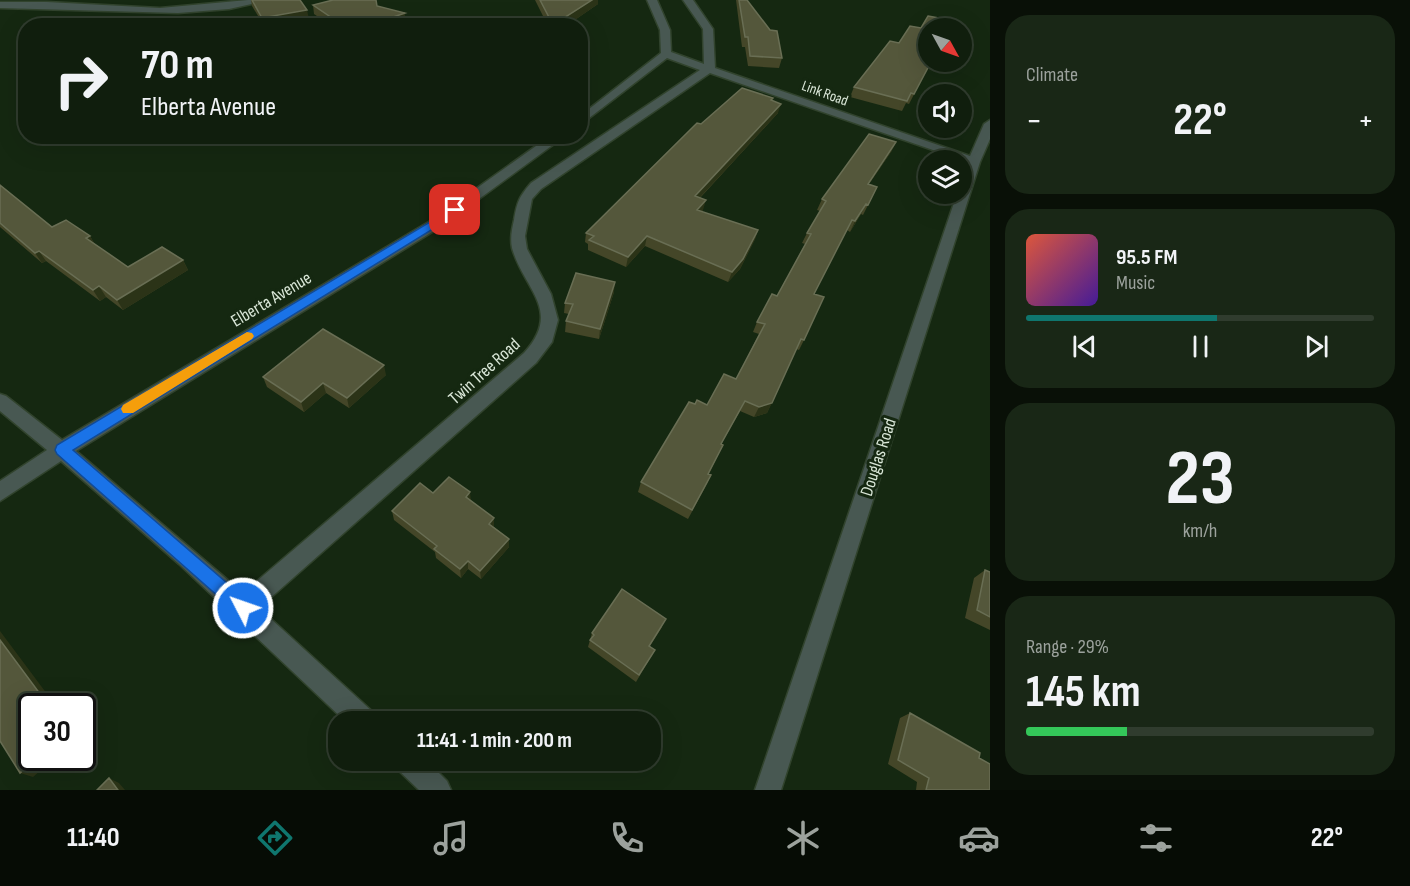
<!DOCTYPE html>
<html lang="en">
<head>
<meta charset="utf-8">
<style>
	:root { --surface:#101e0d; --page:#192716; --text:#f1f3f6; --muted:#9ca29d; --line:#303c2e; --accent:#0f766e }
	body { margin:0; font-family:"Sofia Sans Condensed",sans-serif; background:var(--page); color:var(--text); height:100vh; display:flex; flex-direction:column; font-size:22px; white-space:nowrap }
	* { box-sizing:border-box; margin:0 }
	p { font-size:20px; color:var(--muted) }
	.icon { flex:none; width:33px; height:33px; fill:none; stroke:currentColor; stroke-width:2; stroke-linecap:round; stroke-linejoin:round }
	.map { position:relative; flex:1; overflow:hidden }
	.panel { display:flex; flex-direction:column; gap:15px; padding:15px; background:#091007; width:420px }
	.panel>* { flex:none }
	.banner { position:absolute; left:18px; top:18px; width:570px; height:126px; border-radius:24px; box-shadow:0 6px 24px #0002,0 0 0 2px var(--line); background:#101e0d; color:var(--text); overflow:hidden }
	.needle { width:39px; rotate:130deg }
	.fabs { position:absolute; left:918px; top:18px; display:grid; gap:12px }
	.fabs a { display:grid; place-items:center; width:54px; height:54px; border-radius:50%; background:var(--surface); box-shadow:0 6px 24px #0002,0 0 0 2px var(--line); font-size:30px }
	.speed { position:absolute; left:18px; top:693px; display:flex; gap:12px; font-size:30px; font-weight:700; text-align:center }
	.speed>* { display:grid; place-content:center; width:78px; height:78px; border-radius:50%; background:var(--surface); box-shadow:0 6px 24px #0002,0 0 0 2px var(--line); line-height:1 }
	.speed .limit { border:3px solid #111; border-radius:9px; background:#fff; color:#111 }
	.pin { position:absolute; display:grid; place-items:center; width:51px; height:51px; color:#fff; margin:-26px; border-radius:12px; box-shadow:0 3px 9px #0006 }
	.me { position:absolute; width:66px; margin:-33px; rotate:311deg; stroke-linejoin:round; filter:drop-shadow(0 0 4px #0008) }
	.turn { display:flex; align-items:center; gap:21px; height:126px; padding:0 24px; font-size:27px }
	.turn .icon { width:78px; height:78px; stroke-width:2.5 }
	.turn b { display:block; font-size:42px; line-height:51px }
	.big { font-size:45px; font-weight:700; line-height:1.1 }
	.panel .tile { flex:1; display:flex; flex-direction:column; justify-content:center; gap:9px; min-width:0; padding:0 21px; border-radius:24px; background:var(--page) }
	.panel .dial { align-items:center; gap:0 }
	.dial b { font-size:78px; line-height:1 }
	.song { display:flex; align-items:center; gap:18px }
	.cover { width:72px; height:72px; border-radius:9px; background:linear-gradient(135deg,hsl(10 70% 55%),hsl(260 70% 35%)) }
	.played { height:6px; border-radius:3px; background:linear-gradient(90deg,var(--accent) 55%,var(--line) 55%) }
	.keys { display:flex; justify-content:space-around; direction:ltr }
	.heat { display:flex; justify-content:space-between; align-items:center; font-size:33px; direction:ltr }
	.charge { height:9px; border-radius:4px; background:linear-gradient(90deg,#34c759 29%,var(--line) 0) }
	.trip { position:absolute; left:328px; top:711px; width:333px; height:60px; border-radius:24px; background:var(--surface); box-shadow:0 6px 24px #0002,0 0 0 2px var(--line); font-weight:700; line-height:60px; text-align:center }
	.menu { display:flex; height:96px; justify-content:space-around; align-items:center; background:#060c05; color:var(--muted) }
	.menu .icon { width:42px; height:42px }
	.menu .active { color:var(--accent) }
	.menu b { font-size:27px; color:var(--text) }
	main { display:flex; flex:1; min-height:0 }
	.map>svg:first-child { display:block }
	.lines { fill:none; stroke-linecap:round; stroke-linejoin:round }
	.street-casing { stroke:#31432d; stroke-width:3 }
	.street { fill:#485852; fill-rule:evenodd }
	.wall { fill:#444628 }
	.shaded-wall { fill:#2b3317 }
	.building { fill:#54573b; stroke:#696e54; stroke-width:1.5 }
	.route { fill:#1a73e8; stroke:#114b97; stroke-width:1.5 }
	.slow { fill:#f59e0b }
	.labels { text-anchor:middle; stroke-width:6; stroke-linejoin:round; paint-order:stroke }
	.far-street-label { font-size:15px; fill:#dae7d8; stroke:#152811 }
	.street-label { font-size:18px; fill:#dae7d8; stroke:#152811 }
</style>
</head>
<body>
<main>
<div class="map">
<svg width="990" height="790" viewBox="0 0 990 790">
	<rect width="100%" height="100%" fill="#152811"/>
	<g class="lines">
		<g class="street-casing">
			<path id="street" d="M248 0H269L229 9 178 13 0 8V2H47L160 8Z
				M647 0H657L670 30 671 52 704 64 703 29 683 0H693L713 29 715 68 970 156 984 124 990 120V139L980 162 781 790H755L957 194H962V180L967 164 962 160 710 73 541 189 532 199 525 236 527 249 551 294 558 320 552 342 536 363 259 608 374 713 377 722H346L179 564 61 461 0 501V481L47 450 0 411V394L6 396 62 440 432 220 550 136H565L442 226 76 451 243 593 524 353C563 310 524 290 512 248 510 238 512 229 514 220 517 202 519 197 531 183L700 70 667 58 580 125V116L661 53 660 30Z
				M393 760H426L447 781 451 790H419L397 769Z"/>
		</g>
		<use href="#street" class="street"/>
	</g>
	<path class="wall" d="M251 0H300L309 19 273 26H264L252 6Z
		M535 0H598V4L566 26H548Z
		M736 0H747L782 58 779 68 748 66 745 47H742Z
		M313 5 377 6 405 13V22L394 26H332L314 14Z
		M921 28H928L931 62 909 104 906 103 902 111 850 97 854 87 899 43Z
		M773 98 772 101 778 113 700 198 703 210 701 212 758 230 755 239 740 269 728 282 645 246 626 267 588 250V244L585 242 586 233 701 124Z
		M896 142 891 152 869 184 877 187 863 215 861 214 850 232 847 230 814 294 804 340 799 350 796 349 767 413 754 417 740 411 721 444 723 445 709 474 711 475 707 484 688 519 638 492 641 482 695 404 707 405 736 379 759 334 753 332 757 322 777 296 805 244 802 243 807 233 820 211 817 210 822 199Z
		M0 185 52 227 90 236 95 245 128 267 183 260 188 270 123 310 106 297 100 301 46 261 42 263 0 227Z
		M614 292 599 339 565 332 566 321 569 314 564 313 565 303Z
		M386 375 349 408 326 393 304 412 267 387 263 377Z
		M433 493 471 501 494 527 509 539V547L481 579 468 569 461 578 436 558 435 552 394 520 392 511Z
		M985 570 990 572V571V630L965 618 974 578Z
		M662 627 650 646 655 650 636 682 588 647 592 633Z
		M910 713 979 758 990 790H916L917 782 888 764 900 718Z"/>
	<path class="shaded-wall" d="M592 0H598V4L566 26H553Z
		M307 10 309 19 273 26H264L262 18Z
		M405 13V22L394 26H367Z
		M781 104 778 113 692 206 695 196Z
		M896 142 891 152 862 194 868 184Z
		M706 200 703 210 694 220 697 210Z
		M866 204 861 214 850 232 855 221Z
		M758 230 755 239 740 269 728 282 732 272Z
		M90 236 96 246 86 238Z
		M647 236 645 246 626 267 628 257Z
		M39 251 46 261 42 263 35 253Z
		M183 260 188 270 123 310 117 300Z
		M615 282 614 292 599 339 600 329Z
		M99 286 106 297 100 301 93 290Z
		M384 365 386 375 349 408 347 398Z
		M323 383 326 393 304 412 301 402Z
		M745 401 740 411 716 454 721 444Z
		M772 403 767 413 754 417 759 407Z
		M470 492 471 501 466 497Z
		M494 518V527L489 532V524Z
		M509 539V547L481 579 480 571Z
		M468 561V569L461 578 460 569Z
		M0 631 56 706H49L0 640Z
		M38 758H55L33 777 20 773Z
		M109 778 119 783 125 790H118Z"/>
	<path class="building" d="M252 0H300L307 10 262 18Z
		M333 0H376L377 6 405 13 367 26H344L313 5Z
		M540 0H592L553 25Z
		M739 0H747L770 30 777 31 782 58 750 56 748 37H745Z
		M928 16 950 20 945 28H928V62H931L914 94 911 93 907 101 854 87 890 41 899 43 910 26 921 28Z
		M742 88 773 98 771 100 781 104 695 196 706 200 697 210 758 230 743 259 732 272 647 236 628 257 589 240 594 236 586 233 697 123 701 124Z
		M869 134 896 142 868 184 877 187 868 205 866 204 855 221 852 220 814 294 824 297 804 340 801 339 772 403 759 407 745 401 721 444 723 445 708 474 711 475 692 510 641 482 689 402 695 404 697 400 707 405 724 374 736 379 765 324 757 322 772 294 777 296 811 234 807 233 826 201 822 199Z
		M0 185 52 227 66 220 90 236 86 238 128 267 162 247 183 260 117 300 99 286 93 290 39 251 35 253 0 223Z
		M576 273 615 282 600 329 566 321 573 304 565 303Z
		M323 329 384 365 347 398 323 383 301 402 263 377Z
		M449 477 470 492 466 497 494 518 489 524 509 539 480 571 468 561 460 569 434 549 437 546 392 511 420 483 433 493Z
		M985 570 990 572V617L977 610Z
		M622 589 666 619 649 646 655 650 639 675 590 640 594 635 592 633Z
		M0 640 49 706H32V758H38L20 773 0 741Z
		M910 713 980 753 979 758 990 764V790H926L929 778 898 760Z
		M109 778 118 790H97Z"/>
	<path class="route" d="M455 207 460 210 459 213 73 450 249 602 252 608 249 613 243 616 237 613 57 454 55 450 57 445Z"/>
	<path class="slow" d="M247 332 252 333 254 336 252 339 133 413H123L121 409 123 405Z"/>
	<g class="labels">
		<g class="far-street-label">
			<text transform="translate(825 93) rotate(20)" y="5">Link Road</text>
		</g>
		<g class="street-label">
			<text transform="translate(271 299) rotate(-31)" y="6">Elberta Avenue</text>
			<text transform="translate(484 371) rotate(-42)" y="6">Twin Tree Road</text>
			<text transform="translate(878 457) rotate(-72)" y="6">Douglas Road</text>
		</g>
	</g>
</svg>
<div class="fabs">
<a><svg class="needle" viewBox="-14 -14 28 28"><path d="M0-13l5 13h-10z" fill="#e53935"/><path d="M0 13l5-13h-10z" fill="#9ca29d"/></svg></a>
<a><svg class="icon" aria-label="sound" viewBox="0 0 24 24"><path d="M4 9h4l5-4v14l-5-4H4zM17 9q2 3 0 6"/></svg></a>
<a><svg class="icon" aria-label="layers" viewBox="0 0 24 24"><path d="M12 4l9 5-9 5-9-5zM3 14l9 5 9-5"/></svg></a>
</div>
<div class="speed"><div class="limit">30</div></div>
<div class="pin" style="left:455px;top:210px;background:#d93025"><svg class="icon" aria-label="arrive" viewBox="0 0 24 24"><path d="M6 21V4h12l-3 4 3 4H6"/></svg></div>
<svg class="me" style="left:243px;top:608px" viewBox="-20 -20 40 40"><circle r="17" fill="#1a73e8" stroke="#fff" stroke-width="3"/><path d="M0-11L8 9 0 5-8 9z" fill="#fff"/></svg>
<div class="trip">11:41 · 1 min · 200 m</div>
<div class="banner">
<div class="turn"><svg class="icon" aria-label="right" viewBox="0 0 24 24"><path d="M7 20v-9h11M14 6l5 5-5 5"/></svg><div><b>70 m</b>Elberta Avenue</div></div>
</div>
</div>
<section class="panel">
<div class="tile"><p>Climate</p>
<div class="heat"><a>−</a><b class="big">22°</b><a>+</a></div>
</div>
<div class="tile">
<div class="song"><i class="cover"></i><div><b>95.5 FM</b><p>Music</p></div></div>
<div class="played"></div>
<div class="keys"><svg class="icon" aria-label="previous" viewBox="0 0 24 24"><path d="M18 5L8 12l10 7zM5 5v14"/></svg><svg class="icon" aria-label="pause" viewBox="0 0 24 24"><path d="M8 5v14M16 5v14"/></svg><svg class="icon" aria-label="next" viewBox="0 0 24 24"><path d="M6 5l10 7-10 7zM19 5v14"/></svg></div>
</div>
<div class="tile dial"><b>23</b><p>km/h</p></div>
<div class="tile"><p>Range · 29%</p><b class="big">145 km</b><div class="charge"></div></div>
</section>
</main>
<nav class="menu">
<b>11:40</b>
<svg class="icon active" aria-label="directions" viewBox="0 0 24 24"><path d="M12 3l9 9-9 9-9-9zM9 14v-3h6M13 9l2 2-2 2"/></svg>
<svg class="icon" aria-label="music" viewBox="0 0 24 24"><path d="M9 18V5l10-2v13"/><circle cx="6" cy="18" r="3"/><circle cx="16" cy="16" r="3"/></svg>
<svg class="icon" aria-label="phone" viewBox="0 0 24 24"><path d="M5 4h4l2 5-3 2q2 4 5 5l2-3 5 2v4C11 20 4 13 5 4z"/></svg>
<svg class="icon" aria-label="climate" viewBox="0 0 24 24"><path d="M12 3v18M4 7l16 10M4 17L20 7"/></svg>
<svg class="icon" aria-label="car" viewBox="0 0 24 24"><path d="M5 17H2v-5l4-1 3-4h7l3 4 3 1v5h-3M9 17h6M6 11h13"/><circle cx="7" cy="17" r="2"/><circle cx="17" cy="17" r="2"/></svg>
<svg class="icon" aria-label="filters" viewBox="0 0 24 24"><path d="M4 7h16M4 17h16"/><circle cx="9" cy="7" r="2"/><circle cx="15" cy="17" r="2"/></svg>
<b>22°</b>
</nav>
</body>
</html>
